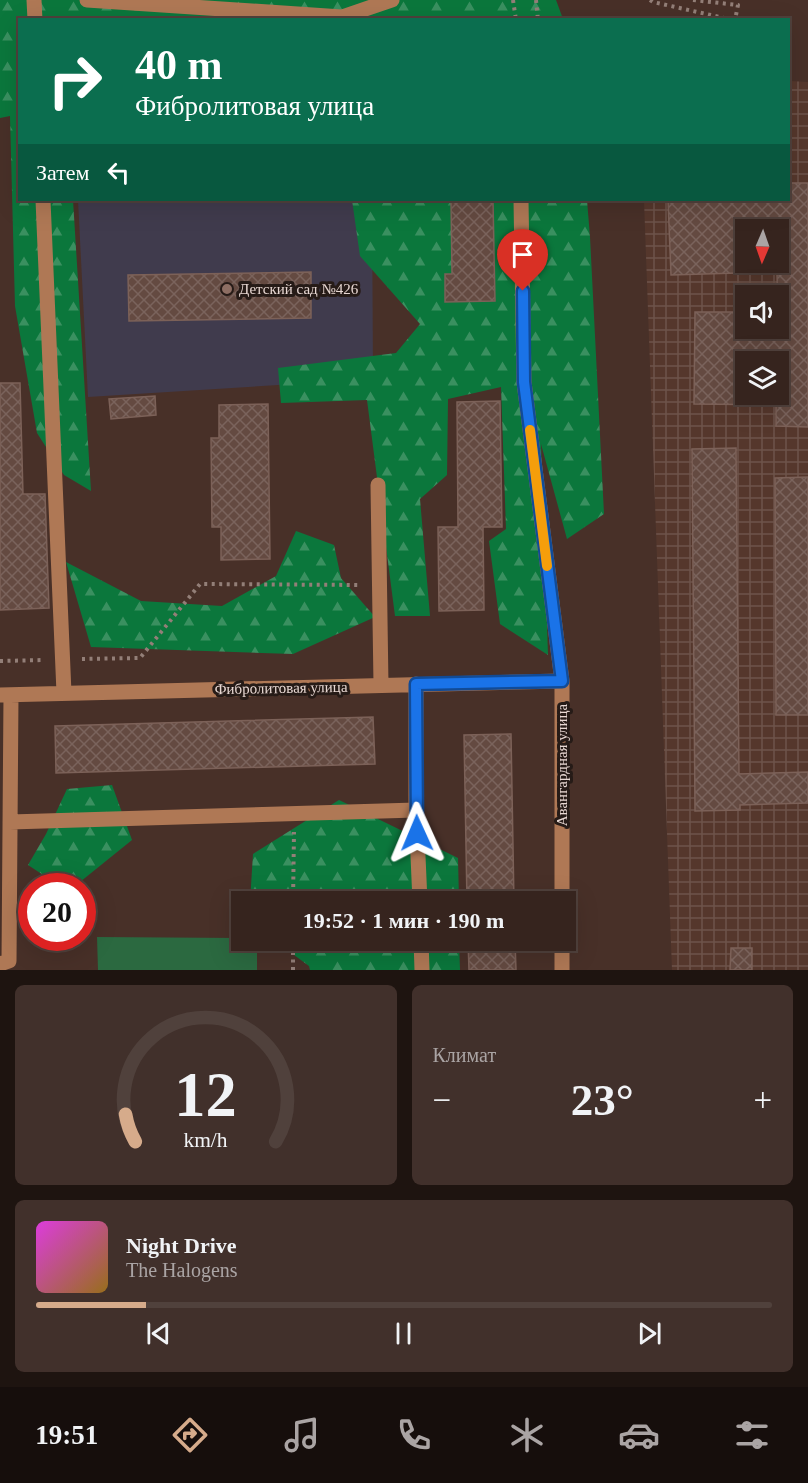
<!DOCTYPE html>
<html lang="ru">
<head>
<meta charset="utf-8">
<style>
	:root { --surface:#36241e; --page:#41302b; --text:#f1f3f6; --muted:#aaa4a4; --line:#50413c; --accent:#d6ab8b }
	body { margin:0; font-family:"Times New Roman",serif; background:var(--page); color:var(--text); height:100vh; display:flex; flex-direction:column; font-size:22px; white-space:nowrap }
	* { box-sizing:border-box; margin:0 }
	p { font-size:20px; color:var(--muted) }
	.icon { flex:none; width:33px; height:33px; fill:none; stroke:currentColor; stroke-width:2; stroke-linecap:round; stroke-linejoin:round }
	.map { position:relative; height:970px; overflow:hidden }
	.side { display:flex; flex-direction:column; gap:15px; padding:15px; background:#1e1410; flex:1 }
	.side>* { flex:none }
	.guide { position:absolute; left:18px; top:18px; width:772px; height:183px; border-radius:0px; box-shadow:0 6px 24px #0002,0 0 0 2px var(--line); background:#0b6e4f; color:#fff; overflow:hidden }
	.needle { width:39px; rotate:182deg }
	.tools { position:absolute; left:735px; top:219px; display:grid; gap:12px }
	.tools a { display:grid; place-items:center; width:54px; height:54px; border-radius:0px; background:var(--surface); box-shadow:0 6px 24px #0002,0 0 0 2px var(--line); font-size:30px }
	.speed { position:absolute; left:18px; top:873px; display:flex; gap:12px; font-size:30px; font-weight:700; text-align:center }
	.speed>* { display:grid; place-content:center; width:78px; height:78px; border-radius:50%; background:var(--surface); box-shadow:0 6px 24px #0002,0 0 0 2px var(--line); line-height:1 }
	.speed .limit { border:9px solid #d22; background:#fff; color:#111 }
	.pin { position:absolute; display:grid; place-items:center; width:51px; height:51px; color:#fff; margin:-62px -26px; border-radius:50% 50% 50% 0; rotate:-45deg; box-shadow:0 0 6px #0007 }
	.pin .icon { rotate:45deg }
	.me { position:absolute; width:66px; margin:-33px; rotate:359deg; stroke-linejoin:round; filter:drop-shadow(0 0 4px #0008) }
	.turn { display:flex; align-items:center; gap:21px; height:126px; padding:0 18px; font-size:27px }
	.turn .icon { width:78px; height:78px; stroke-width:2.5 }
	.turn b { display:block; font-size:42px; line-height:51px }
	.then { display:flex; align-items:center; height:57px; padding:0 18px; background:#0003; gap:12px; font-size:22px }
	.big { font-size:45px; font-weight:700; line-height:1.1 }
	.side .widget { flex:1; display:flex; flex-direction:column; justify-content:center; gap:9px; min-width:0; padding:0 21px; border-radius:9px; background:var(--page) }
	.side .dial { align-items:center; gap:0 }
	.dial svg { height:156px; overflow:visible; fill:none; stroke:var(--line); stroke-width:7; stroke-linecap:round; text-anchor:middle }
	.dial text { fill:var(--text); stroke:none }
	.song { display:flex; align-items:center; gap:18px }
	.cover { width:72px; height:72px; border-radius:9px; background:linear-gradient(135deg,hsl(300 70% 55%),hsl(40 70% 35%)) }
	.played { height:6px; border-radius:3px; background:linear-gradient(90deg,var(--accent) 15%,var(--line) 15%) }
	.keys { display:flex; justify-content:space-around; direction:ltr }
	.heat { display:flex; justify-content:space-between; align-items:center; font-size:33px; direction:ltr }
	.side .tiles { flex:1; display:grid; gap:15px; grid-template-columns:1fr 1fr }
	.widget:last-child { grid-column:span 2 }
	.trip { position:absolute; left:231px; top:891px; width:345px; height:60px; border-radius:0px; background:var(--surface); box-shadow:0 6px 24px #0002,0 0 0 2px var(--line); font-weight:700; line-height:60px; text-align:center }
	.dock { display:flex; height:96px; justify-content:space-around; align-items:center; background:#160e0c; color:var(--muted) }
	.dock .icon { width:42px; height:42px }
	.dock .current { color:var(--accent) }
	.dock b { font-size:27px; color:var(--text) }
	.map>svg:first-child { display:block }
	.industrial { fill:url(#industrial-grid); fill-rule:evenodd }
	.education { fill:#403b4d }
	.forest { fill:url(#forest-firs) }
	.park { fill:#2b6940 }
	.building { fill:url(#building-cross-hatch); stroke:#7c6158; stroke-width:1.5; fill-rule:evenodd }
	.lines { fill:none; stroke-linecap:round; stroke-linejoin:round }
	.path { stroke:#937f78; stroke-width:4; stroke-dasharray:3 4.5; stroke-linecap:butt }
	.minor { stroke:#af7855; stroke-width:15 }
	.route-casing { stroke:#114b97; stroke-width:15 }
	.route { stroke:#1a73e8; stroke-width:10 }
	.slow { stroke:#f59e0b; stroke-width:10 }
	.education-dot { fill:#8d6e63; stroke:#261b17; stroke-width:2 }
	.labels { text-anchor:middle; stroke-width:6; stroke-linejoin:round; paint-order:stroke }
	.poi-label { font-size:15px; fill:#e8d8d3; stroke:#261b17; text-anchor:start }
	.street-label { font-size:15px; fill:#e8d8d3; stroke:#261b17 }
</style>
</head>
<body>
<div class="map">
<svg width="808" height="970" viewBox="0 0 808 970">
	<defs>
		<pattern id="industrial-grid" width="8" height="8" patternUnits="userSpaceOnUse" patternTransform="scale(1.5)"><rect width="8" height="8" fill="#55372c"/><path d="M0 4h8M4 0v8" fill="none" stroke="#6d534a"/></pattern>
		<pattern id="forest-firs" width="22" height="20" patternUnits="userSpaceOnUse" patternTransform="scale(1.5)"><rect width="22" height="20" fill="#0b773c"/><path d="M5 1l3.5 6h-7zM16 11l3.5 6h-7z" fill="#3a9060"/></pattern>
		<pattern id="building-cross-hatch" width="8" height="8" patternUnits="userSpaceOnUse" patternTransform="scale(1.5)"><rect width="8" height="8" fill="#644a41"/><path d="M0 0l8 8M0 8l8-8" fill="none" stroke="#7a635c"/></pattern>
	</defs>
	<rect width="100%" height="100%" fill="#483028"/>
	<path class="industrial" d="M789 81 808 82V970H672L644 200H789ZM746 230H778V262H746ZM746 296H778V328H746ZM746 362H778V394H746Z"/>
	<path class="education" d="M78 200H372L373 379 88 397Z"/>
	<path class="forest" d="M0 0H556L563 19 20 20V200H73L91 491 64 475 37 433 15 306 10 116 0 118Z
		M352 200H587L590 237 604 514 567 539 541 444 548 655 500 624 489 541 506 529 501 387 448 399 447 475 420 499 430 616H395L367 400 281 403 278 368 396 353 420 324 360 256Z
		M296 531 334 545 341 578 375 617 293 654 91 647 66 562 141 601 222 606 276 576Z
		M112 785 132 840 75 886H60L28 865 46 834 67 789Z
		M339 800 458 858 459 901 250 902 253 854Z
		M275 941H459L460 970H310L309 966Z"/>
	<path class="park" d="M97 937 241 938 242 940 257 941V970H98Z"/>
	<path class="building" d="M789 183H808V427L776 426V405L694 404 695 312H746V328H778L777 272 671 275 668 200H789ZM746 230H778V262H746ZM746 362H778V394H746Z
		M451 200H493L495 301 445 302V274H452Z
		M311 272V318L129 321 128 275Z
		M0 383H20L23 494H45L49 608 0 610Z
		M155 396 156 415 111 419 109 399Z
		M500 401 502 527H483L484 610 439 611 438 527H458L457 402Z
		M268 404 270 559 221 560V527H212L211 438H219V405Z
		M736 448 739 774 808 772V803L740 805V810L695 811 692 449Z
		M808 477V715H776L775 478Z
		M373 717 375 764 56 773 55 726Z
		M511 734 514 902H467L464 735Z
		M468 940H515L516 970H469Z
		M731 948H752V970H730Z"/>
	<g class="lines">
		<path class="path" d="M513 0 516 20
			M536 0 538 20
			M650 0 653 2 733 20
			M693 0 738 5 735 20
			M82 659 140 658 200 584 361 585
			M0 661 45 660
			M293 902 294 832
			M293 970V940"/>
		<path class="minor" d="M34 0 35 20
			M87 0 342 17 392 0
			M43 200 64 693
			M521 200 524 382 562 681V902
			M378 485 381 685
			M0 695 562 681
			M416 810 420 902
			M10 822 416 810V684
			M421 940 422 970
			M0 964 9 961 11 695
			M562 970V940"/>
	</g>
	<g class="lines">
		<g class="route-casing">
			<path id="route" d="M417 833 416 684 562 681 524 382 523 291"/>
		</g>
		<use href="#route" class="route"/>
		<path class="slow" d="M530 430 547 566"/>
	</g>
	<circle class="education-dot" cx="227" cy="289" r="6"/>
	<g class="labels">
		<g class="poi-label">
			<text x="239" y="294">Детский сад №426</text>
		</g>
		<g class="street-label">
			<text transform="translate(281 688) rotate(-1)" y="5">Фибролитовая улица</text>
			<text transform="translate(562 765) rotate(-90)" y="5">Авангардная улица</text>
		</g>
	</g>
</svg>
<div class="tools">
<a><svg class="needle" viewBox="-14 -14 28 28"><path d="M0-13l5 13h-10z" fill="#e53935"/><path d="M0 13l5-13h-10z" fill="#aaa4a4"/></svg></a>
<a><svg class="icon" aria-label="sound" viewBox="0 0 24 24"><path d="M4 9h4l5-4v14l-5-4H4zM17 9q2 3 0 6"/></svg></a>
<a><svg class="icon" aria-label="layers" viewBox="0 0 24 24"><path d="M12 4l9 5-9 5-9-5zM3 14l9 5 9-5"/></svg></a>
</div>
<div class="speed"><div class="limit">20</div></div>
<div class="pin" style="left:523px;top:291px;background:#d93025"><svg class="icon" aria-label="arrive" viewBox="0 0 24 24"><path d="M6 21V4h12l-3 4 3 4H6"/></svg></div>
<svg class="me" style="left:417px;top:833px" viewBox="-20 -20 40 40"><path d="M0-17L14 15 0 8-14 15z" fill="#1a73e8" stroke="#fff" stroke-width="4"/></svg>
<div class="trip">19:52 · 1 мин · 190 m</div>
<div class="guide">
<div class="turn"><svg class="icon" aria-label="right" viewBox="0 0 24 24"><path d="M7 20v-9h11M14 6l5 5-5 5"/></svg><div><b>40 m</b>Фибролитовая улица</div></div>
<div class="then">Затем<svg class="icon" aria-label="left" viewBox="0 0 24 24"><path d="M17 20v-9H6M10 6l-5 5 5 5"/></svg></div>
</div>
</div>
<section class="side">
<div class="tiles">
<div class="widget dial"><svg viewBox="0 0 100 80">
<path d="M14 69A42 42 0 1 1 86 69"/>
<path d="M14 69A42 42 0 0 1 9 55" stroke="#d6ab8b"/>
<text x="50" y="56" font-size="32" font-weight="700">12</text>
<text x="50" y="72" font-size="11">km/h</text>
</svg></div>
<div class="widget"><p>Климат</p>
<div class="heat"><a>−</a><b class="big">23°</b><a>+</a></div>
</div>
<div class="widget">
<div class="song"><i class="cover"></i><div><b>Night Drive</b><p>The Halogens</p></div></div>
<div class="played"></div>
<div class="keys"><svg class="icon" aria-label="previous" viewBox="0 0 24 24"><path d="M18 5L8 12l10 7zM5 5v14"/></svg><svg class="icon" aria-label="pause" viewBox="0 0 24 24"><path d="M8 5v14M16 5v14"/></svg><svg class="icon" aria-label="next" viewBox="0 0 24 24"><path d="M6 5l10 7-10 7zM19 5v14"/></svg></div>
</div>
</div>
</section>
<nav class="dock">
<b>19:51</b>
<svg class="icon current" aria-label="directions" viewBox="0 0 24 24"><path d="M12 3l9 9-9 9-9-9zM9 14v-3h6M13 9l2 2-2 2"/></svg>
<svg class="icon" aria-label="music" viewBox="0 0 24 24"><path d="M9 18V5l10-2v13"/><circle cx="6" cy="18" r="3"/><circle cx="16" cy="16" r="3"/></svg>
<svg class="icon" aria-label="phone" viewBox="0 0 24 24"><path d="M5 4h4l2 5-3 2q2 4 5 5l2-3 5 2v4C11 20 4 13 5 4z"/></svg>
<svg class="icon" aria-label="climate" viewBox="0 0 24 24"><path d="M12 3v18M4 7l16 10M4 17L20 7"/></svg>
<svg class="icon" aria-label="car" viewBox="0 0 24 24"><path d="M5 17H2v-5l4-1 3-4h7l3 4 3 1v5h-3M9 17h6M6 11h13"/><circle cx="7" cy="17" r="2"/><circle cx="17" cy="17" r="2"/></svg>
<svg class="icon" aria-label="filters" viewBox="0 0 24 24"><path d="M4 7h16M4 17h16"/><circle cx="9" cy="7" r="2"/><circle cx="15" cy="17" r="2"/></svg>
</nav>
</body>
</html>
